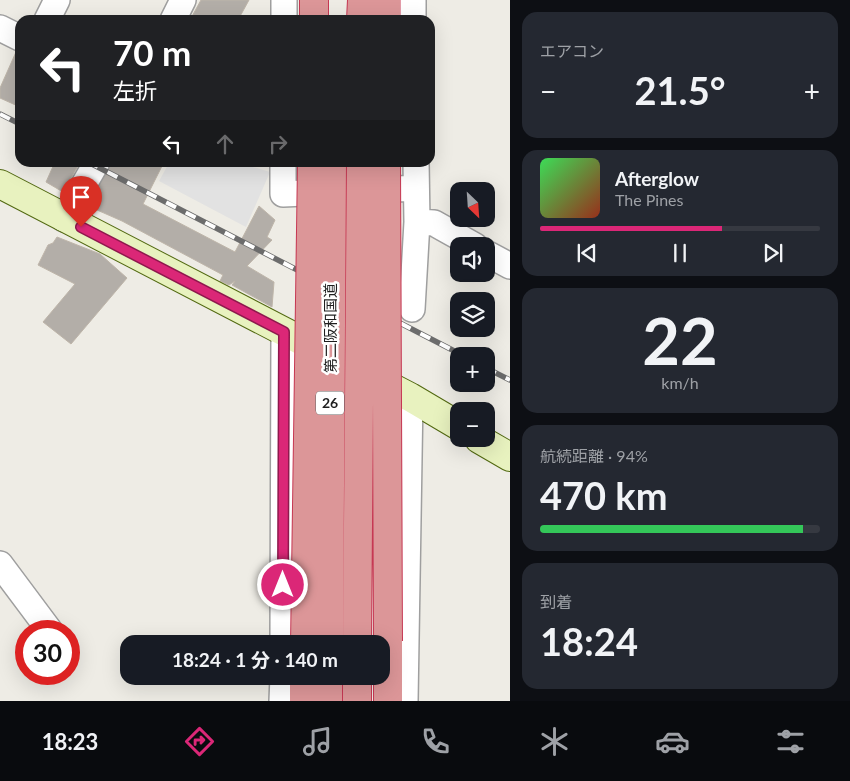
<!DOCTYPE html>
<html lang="ja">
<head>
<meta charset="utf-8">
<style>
	:root { --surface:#171b24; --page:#242831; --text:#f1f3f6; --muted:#9ea1a6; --line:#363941; --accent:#db2777 }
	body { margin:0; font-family:Lato,"Noto Sans JP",sans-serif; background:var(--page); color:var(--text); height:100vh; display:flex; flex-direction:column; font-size:19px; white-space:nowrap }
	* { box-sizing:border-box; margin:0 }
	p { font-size:16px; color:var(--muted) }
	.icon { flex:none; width:28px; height:28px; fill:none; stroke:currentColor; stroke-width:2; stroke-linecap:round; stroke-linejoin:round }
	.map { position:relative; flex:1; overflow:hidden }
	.panel { display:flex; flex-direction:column; gap:12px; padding:12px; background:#0d0f14; width:340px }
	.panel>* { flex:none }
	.top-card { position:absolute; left:15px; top:15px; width:420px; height:152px; border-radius:15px; box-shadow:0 5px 20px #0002; background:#202124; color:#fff; overflow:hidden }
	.needle { width:32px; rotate:155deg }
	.tools { position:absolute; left:450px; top:182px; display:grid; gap:10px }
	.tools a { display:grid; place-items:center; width:45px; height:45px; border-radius:10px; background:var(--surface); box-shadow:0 5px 20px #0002; font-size:25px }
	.speed { position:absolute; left:15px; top:620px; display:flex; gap:10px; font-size:25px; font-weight:700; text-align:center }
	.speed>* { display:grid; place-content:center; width:65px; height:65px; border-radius:50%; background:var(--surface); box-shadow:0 5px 20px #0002; line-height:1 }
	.speed .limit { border:8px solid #d22; background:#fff; color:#111 }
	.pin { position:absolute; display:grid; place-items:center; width:42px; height:42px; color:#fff; margin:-51px -21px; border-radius:50% 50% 50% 0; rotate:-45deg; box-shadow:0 0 5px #0007 }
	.pin .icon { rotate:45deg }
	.me { position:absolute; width:55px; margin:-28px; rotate:0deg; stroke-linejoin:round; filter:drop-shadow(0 0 4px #0008) }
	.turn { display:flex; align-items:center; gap:18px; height:105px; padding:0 15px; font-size:22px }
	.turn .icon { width:65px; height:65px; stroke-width:2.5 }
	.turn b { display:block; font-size:35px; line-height:42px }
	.lanes { display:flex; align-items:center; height:48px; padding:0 15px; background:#0003; justify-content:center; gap:25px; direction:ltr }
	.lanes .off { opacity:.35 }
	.big { font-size:38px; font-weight:700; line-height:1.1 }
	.panel .tile { flex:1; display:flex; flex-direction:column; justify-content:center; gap:8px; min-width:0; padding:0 18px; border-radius:15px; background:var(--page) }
	.panel .dial { align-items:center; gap:0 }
	.dial b { font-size:65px; line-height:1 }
	.song { display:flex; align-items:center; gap:15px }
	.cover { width:60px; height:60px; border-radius:8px; background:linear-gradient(135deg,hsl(130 70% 55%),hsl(10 70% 35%)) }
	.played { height:5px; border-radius:2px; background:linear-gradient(90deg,var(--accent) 65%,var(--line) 65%) }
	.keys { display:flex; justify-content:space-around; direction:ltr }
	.heat { display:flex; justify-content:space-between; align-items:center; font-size:28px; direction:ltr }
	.charge { height:8px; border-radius:4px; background:linear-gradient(90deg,#34c759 94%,var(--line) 0) }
	.trip { position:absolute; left:120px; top:635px; width:270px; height:50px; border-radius:15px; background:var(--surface); box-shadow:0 5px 20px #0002; font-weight:700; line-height:50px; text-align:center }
	.dock { display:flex; height:80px; justify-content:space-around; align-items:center; background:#090b0e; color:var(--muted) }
	.dock .icon { width:35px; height:35px }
	.dock .selected { color:var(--accent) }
	.dock b { font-size:22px; color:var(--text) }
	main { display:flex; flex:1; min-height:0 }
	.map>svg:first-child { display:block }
	.parking { fill:#e2e2e2 }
	.building { fill:#b3aea8; stroke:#beb5a9 }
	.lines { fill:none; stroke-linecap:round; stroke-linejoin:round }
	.street-casing { stroke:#9f9f9f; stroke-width:28 }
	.secondary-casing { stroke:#526911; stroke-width:30 }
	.highway-casing { stroke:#c63853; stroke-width:30 }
	.street { stroke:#fff; stroke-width:25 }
	.secondary { stroke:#e8f2bf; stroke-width:28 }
	.highway { stroke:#dc9698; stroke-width:28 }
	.rail-casing { stroke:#6c6c6c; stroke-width:5.5 }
	.rail { stroke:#fff; stroke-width:4; stroke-dasharray:11; stroke-linecap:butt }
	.highway-bridge-casing { stroke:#c63853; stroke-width:30; stroke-linecap:butt }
	.highway-bridge { stroke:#dc9698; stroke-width:28 }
	.route-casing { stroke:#8e194d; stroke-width:12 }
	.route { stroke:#db2777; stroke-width:9 }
	.labels { text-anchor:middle; stroke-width:5; stroke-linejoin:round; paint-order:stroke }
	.shield { fill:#fff; stroke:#626262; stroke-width:1 }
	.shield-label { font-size:14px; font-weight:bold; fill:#1e1e1e }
	.street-label { font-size:15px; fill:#1e1e1e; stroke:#fff }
</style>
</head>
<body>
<main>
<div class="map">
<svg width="510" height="701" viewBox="0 0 510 701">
	<rect width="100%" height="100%" fill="#eeece5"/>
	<path class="parking" d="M169 163H239L270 172 246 227 159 181Z"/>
	<path class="building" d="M201 0H249L238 20H190Z
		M16 52H20V107L0 98V88Z
		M55 162H80L63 192 46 182Z
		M111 162H164L143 204 235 252 259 206 275 220 267 237 272 240 247 266 274 282 272 307 232 285 235 281 229 285 220 281 223 275 122 221 88 206Z
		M57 237 100 254 127 278 71 344 43 322 75 284 38 265 48 245 53 243Z"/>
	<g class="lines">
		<g class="street-casing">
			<path id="street" d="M413 0V20
				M47 20 57 0
				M173 20 183 0
				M284 20V0
				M0 28 20 38
				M283 162V194L416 188
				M64 219 97 162
				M417 222 434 223 475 246
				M486 253 510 266
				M412 309 417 222 416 162
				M0 564 50 631
				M283 644 284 332
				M282 701 283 676
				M405 701 410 397"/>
		</g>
		<g class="secondary-casing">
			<path id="secondary" d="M0 184 410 397 459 426
				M479 439 510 457"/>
		</g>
		<g class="highway-casing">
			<path id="highway" d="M386 0V20
				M314 20V0
				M361 20 362 0
				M388 641V701
				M304 701V676
				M328 701V676
				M357 701V676"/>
		</g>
		<use href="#street" class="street"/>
		<use href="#secondary" class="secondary"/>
		<use href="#highway" class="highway"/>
		<g class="rail-casing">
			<path id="rail" d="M0 114 20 124
				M88 162 464 356
				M486 368 510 380"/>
		</g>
		<use href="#rail" class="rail"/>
		<g class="highway-bridge-casing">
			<path id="highway-bridge" d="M386 162 388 641
				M305 644 312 162
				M329 644 332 162
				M357 644 361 162"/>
		</g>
		<use href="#highway-bridge" class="highway-bridge"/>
	</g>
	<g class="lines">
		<g class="route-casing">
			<path id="route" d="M81 227 284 332 283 585"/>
		</g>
		<use href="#route" class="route"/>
	</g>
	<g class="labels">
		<rect class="shield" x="316" y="391.5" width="28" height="23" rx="4"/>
		<g class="shield-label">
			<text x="330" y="408">26</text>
		</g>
		<g class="street-label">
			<text transform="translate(331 328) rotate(-90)" y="5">第二阪和国道</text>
		</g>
	</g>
</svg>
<div class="tools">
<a><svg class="needle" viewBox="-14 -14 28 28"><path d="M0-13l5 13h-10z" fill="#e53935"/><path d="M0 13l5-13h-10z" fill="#9ea1a6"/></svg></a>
<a><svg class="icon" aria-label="sound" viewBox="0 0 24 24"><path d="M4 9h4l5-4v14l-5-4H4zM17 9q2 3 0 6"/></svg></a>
<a><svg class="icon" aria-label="layers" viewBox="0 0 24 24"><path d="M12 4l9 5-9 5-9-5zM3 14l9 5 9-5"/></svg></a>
<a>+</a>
<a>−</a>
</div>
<div class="speed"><div class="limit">30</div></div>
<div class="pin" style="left:81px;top:227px;background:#d93025"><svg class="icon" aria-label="arrive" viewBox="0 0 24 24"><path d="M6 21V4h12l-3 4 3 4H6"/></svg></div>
<svg class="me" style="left:283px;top:585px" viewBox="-20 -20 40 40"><circle r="17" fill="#db2777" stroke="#fff" stroke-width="3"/><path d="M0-11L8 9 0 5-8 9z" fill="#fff"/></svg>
<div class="trip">18:24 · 1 分 · 140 m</div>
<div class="top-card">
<div class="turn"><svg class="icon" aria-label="left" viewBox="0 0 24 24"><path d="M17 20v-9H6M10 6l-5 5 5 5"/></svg><div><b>70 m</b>左折</div></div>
<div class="lanes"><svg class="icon" aria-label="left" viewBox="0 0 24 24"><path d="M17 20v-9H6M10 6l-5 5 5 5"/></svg><svg class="icon off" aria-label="ahead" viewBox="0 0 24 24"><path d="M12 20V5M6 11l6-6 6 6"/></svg><svg class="icon off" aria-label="right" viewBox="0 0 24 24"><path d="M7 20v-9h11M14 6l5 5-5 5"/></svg></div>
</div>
</div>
<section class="panel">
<div class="tile"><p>エアコン</p>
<div class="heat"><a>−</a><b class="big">21.5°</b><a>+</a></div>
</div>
<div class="tile">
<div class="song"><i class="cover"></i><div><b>Afterglow</b><p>The Pines</p></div></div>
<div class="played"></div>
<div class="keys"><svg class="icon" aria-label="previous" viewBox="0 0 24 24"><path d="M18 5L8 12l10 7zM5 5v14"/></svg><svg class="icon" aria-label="pause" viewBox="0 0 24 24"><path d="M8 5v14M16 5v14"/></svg><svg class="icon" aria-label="next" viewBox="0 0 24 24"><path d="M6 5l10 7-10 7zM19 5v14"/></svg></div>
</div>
<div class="tile dial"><b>22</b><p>km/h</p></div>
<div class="tile"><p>航続距離 · 94%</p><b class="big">470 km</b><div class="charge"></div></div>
<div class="tile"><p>到着</p><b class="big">18:24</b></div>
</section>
</main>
<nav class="dock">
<b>18:23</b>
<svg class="icon selected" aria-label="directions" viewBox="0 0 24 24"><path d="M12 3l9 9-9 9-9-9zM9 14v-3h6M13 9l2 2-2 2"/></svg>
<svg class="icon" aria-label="music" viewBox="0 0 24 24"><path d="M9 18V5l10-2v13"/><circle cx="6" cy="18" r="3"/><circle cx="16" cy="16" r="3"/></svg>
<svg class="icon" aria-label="phone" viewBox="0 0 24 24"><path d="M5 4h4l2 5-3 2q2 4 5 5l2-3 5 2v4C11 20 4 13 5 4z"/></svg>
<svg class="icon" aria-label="climate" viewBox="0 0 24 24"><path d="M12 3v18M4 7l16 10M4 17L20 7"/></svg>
<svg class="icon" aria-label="car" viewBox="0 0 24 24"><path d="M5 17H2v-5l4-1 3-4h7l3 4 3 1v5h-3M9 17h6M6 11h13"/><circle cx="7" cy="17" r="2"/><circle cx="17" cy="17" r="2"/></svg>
<svg class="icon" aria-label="filters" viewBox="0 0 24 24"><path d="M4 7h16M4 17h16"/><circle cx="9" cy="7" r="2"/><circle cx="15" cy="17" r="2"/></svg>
</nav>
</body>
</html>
